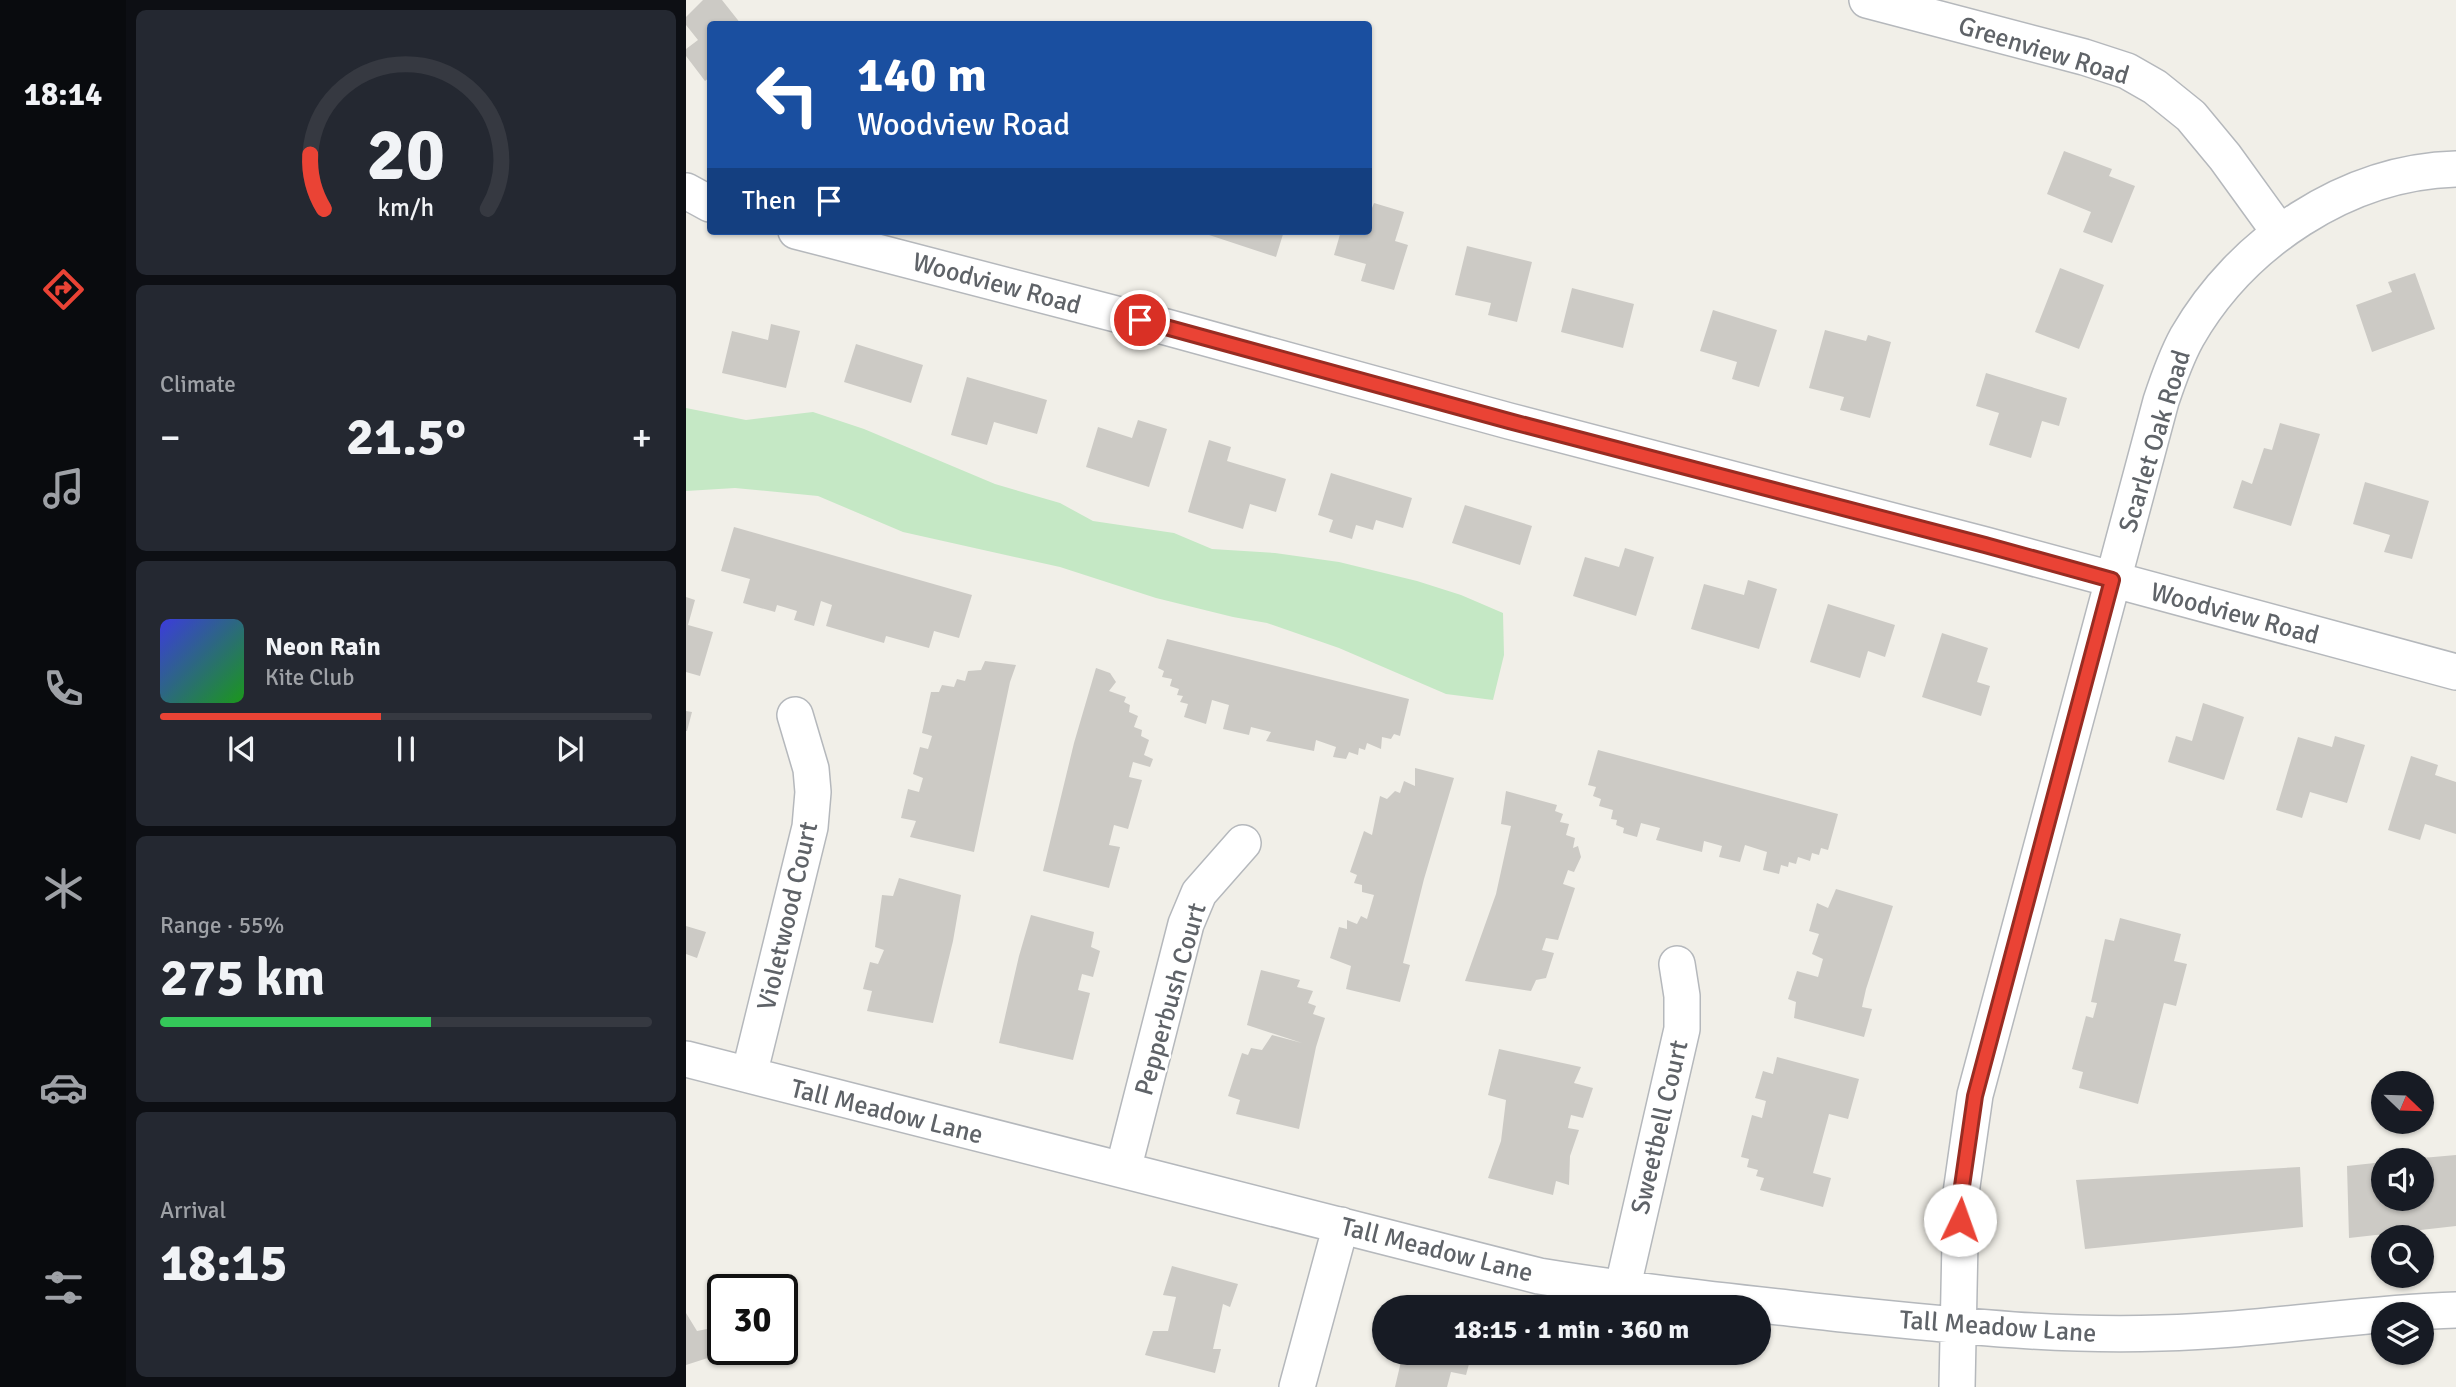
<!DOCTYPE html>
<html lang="en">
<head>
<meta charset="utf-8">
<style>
	:root { --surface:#171b24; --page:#242831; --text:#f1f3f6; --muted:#9ea1a6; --line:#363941; --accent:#ea4335 }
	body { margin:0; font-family:Signika,sans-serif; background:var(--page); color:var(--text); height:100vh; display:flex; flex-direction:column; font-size:26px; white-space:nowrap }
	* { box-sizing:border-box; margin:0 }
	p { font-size:23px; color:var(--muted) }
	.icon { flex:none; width:38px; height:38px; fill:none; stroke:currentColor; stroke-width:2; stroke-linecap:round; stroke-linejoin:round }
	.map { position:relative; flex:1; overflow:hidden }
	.details { display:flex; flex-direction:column; gap:10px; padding:10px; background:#0d0f14; width:560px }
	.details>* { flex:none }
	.hud { position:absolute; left:21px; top:21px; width:665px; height:214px; border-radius:7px; box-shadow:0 2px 5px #0004; background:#1a4fa0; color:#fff; overflow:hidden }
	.needle { width:46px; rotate:113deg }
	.fabs { position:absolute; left:1685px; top:1071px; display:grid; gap:14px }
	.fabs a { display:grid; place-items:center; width:63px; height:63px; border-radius:50%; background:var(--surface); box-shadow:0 2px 5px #0004; font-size:35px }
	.speed { position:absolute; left:21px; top:1274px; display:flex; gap:14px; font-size:35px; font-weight:700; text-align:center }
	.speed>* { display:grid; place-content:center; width:91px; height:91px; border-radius:50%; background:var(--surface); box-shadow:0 2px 5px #0004; line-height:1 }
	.speed .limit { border:4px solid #111; border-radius:10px; background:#fff; color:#111 }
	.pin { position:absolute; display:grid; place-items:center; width:60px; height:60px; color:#fff; margin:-30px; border:4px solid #fff; border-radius:50%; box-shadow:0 2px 7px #0007 }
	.me { position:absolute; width:77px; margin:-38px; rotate:3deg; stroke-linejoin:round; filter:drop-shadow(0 0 5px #0008) }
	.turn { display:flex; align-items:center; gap:24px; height:147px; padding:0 35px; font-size:32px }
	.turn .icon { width:91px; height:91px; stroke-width:2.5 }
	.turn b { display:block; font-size:49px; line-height:60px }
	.then { display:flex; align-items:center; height:66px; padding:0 35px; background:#0003; gap:14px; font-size:26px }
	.big { font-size:52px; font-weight:700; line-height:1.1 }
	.details .widget { flex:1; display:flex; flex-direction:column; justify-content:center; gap:10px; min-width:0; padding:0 24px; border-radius:10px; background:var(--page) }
	.details .dial { align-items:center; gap:0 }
	.dial svg { height:182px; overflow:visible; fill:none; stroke:var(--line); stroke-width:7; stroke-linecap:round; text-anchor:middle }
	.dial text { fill:var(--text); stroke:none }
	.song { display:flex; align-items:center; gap:21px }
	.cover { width:84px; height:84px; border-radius:10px; background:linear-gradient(135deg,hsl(240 70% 55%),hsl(120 70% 35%)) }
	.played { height:7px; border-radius:4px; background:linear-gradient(90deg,var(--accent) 45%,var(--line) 45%) }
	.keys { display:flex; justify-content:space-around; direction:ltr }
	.heat { display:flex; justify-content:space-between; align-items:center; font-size:38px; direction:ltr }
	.charge { height:10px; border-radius:5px; background:linear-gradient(90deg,#34c759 55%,var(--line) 0) }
	.trip { position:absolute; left:686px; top:1295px; width:399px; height:70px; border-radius:35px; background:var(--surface); box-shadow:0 2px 5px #0004; font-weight:700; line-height:70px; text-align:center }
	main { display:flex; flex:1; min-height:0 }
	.dock { display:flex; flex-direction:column; width:126px; justify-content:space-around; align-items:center; background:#090b0e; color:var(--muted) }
	.dock .icon { width:49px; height:49px }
	.dock .on { color:var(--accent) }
	.dock b { font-size:32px; color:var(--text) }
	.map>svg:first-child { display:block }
	.green { fill:#c5e8c5 }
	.building { fill:#cccac5 }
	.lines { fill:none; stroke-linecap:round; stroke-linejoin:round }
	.minor-casing { stroke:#b5b8bc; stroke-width:38 }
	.minor { stroke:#fff; stroke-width:35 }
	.route-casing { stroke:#982c22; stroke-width:18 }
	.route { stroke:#ea4335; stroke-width:12 }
	.labels { text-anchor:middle; stroke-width:5; stroke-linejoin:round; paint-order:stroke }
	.street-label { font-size:26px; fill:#5f6368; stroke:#fff }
</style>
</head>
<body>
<main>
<nav class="dock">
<b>18:14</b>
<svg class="icon on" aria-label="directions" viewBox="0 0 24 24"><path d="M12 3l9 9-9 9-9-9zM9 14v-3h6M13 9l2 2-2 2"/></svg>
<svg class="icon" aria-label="music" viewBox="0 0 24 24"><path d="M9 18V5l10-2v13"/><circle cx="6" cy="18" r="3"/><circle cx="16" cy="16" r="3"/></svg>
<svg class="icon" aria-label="phone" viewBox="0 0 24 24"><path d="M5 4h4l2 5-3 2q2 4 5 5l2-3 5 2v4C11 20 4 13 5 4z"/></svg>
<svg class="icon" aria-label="climate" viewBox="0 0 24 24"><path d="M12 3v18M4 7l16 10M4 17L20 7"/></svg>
<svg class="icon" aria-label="car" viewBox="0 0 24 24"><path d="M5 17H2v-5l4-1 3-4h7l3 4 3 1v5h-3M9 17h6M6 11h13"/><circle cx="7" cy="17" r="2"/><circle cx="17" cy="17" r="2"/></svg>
<svg class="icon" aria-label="filters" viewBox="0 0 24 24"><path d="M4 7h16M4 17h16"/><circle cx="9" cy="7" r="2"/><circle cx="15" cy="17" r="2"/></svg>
</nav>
<section class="details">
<div class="widget dial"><svg viewBox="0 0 100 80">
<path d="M14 69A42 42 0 1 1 86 69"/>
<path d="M14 69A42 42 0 0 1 8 45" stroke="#ea4335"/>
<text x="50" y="56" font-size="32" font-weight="700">20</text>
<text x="50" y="72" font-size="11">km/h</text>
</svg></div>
<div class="widget"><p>Climate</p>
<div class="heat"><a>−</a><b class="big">21.5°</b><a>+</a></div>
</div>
<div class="widget">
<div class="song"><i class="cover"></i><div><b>Neon Rain</b><p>Kite Club</p></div></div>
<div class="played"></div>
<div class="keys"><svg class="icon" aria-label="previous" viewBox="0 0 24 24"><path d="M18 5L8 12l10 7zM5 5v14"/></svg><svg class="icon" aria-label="pause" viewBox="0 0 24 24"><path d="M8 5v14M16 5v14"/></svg><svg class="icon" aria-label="next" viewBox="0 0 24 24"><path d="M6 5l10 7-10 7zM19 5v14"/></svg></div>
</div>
<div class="widget"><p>Range · 55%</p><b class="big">275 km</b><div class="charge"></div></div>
<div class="widget"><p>Arrival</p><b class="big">18:15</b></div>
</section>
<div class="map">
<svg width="1770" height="1387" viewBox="0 0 1770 1387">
	<rect width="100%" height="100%" fill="#f1efe8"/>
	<path class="green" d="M0 408 60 420 127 412 178 429 309 484 374 503 407 521 488 533 526 549 589 553 653 562 731 581 775 595 817 613 818 655 807 700 760 694 653 648 581 623 547 617 470 598 374 567 217 532 132 496 49 488 0 491Z"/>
	<path class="building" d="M17 0H36L55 24H24V77L19 81 0 56V49L12 40 0 25V17Z
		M1378 151 1426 169 1423 176 1449 186 1426 243 1397 232 1405 212 1361 194Z
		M688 203 718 212 709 241 722 245 708 290 675 281 680 264 648 255 655 231H682V218Z
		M511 231H598L590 257Z
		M781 246 846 262 831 322 802 315 805 303 769 295Z
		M1374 268 1418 285 1393 349 1349 332Z
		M1729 273 1749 329 1686 352 1670 305 1706 292 1702 282Z
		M886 288 948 304 937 348 875 332Z
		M1027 310 1091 330 1073 387 1046 379 1051 362 1014 351Z
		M85 324 114 331 100 388 36 373 46 331 82 340Z
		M1139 330 1180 341 1182 335 1205 342 1184 418 1154 410 1158 397 1123 388Z
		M170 344 237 365 225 403 158 382Z
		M1300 373 1381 398 1373 426 1356 421 1345 458 1303 445 1313 413 1290 406Z
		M281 377 361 400 351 434 308 422 301 445 265 435Z
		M452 420 481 429 463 487 400 467 412 427 446 438Z
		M1594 423 1634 434 1605 526 1547 508 1556 480 1566 484 1578 448 1586 450Z
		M523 440 545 447 541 461 600 479 590 512 564 504 557 529 502 512Z
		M645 473 726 498 717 528 690 520 687 530 670 525 666 539 643 532 647 520 632 515Z
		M1679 482 1743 501 1726 559 1698 552 1704 535 1667 524Z
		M779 505 846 526 834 565 766 543Z
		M48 527 286 595 273 638 248 631 243 648 200 636 198 643 140 626 146 605 135 601 128 626 108 620 111 611 91 605 89 612 57 603 64 579 35 571Z
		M939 548 968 557 950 616 887 596 899 557 933 567Z
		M1062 580 1091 589 1073 649 1005 629 1018 584 1058 595Z
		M0 597 9 600 2 625 27 632 14 676 0 672Z
		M1142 604 1209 625 1199 657 1182 651 1174 678 1124 662Z
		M1256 633 1302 648 1291 682 1304 686 1295 716 1236 697Z
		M481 639 723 699 714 736 708 734 705 739 696 737 695 749 681 743 679 750 673 748 672 755 663 752 660 759 647 757 650 747 630 740 628 751 580 741 585 732 565 727 563 735 537 729 543 705 526 700 520 724 498 717 502 704 494 702 497 696 491 695 493 689 484 686 486 679 476 677 478 671 472 668Z
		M299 661 330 665 324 682 288 852 224 837 230 821 215 818 222 789 233 792 237 778 227 774 234 747 242 749 246 736 236 733 245 692H253L256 685 268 687 271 679 279 681 282 671 295 670Z
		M410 668 424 673 430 682 423 691 440 697 438 702 444 705 443 712 452 716 448 727 456 730 455 736 463 740 458 755 467 759 464 767 447 762 443 777 456 780 442 829 428 825 423 845 434 847 423 888 357 871 388 743Z
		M1517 703 1558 717 1538 780 1482 762 1490 736 1506 741Z
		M0 711 6 712 1 731H0Z
		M1649 736 1679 745 1661 803 1624 792 1616 818 1590 810 1612 737 1646 747Z
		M912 750 1152 814 1142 850 1135 848 1133 855 1126 853 1124 861 1112 857 1110 864 1103 862 1102 867 1095 865 1093 874 1077 870 1081 852 1059 845 1054 862 1033 857 1036 846 1018 841 1016 852 970 840 974 828 955 823 951 837 937 833 938 828 930 825 931 820 925 819 927 810 913 806 915 799 907 796 910 787 902 785Z
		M1725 756 1752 765 1749 775 1770 782V834L1739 824 1734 840 1702 830Z
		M729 768 768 778 738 879 717 963 724 965 714 1002 660 989 665 966 644 958 653 927 661 929V920L671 924 675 916 681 919 688 895 676 892V885L668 883 671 875 664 872 678 831 686 835 694 796 701 799 709 791 714 793 718 781 729 786Z
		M820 791 871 805 869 811 877 814 874 822 883 824 880 835 889 838 887 848 892 846 895 857 888 872 882 870 877 884 889 888 872 940 860 938 856 950 868 953 860 978 850 980 845 991 779 981 810 894 825 826 815 824Z
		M213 878 275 895 267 941 247 1023 181 1011 186 991 177 989 184 962 192 964 198 950 189 947 196 895 207 896Z
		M1150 889 1207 906 1180 989 1176 1007 1186 1009 1178 1037 1108 1018 1110 1002 1102 999 1111 971 1132 977 1137 959 1126 954 1133 934 1123 931 1131 903 1142 908Z
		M345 915 408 932 405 947 414 951 407 977 396 974 392 990 404 993 387 1060 313 1043 333 956Z
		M1434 918 1495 934 1488 961 1501 964 1490 1006 1478 1003 1452 1104 1393 1088 1397 1072 1386 1069 1400 1016 1407 1018 1411 1003 1405 1002 1419 939 1428 941Z
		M0 926 20 932 11 958 0 954Z
		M575 970 614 980 611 987 627 991 622 1003 630 1006 627 1014 639 1018 630 1047 613 1129 550 1114 554 1100 542 1096 556 1053 562 1055 565 1048 576 1050 586 1035 616 1043 561 1025Z
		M813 1049 895 1067 888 1083 907 1088 897 1118 885 1115 882 1128 893 1130 884 1156 883 1185 870 1181 867 1195 802 1178 815 1141 820 1100 802 1095Z
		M1091 1057 1173 1079 1162 1119 1143 1114 1142 1118 1127 1173 1145 1178 1137 1207 1074 1190 1078 1178 1070 1176 1072 1170 1061 1167 1063 1159 1055 1157 1066 1115 1076 1118 1080 1101 1069 1098 1077 1071 1087 1074Z
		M1770 1155V1226L1663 1238 1661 1166 1698 1162V1199H1736V1158Z
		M1614 1167 1617 1227 1399 1249 1390 1180Z
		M486 1266 552 1284 544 1307 537 1304 527 1349H535L529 1373 459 1355 467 1331H482L490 1297 477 1295Z
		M0 1313 11 1331 26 1328 31 1355 0 1365Z
		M717 1353H786L780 1375 765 1372 761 1387H709Z"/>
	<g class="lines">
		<g class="minor-casing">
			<path id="minor" d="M1181 0 1398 57 1441 71 1469 87 1505 116 1539 157 1594 233
				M0 191 24 204
				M110 231 480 327 823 421 1299 545 1770 672
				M0 1059 853 1276C951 1292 1049 1302 1147 1313 1256 1324 1365 1337 1475 1333 1573 1331 1671 1313 1770 1310
				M63 1075 124 827 127 792 125 769 109 715
				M437 1170 500 924 513 893 557 843
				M936 1290 996 1029V996L991 964
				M611 1387 655 1225
				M1271 1387 1275 1193 1289 1095 1475 401C1482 380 1490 357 1501 337 1555 243 1660 172 1770 169"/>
		</g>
		<use href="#minor" class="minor"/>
	</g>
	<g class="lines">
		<g class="route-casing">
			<path id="route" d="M454 320 823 421 1299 545 1426 580 1289 1096 1275 1193 1274 1220"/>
		</g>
		<use href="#route" class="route"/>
	</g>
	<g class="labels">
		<g class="street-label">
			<text transform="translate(1358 50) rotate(17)" y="9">Greenview Road</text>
			<text transform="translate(311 283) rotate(15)" y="9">Woodview Road</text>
			<text transform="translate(1468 441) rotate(-73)" y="9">Scarlet Oak Road</text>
			<text transform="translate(1549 613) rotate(15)" y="9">Woodview Road</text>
			<text transform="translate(101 916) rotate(-77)" y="9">Violetwood Court</text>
			<text transform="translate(484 999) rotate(-74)" y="9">Pepperbush Court</text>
			<text transform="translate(201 1111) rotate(14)" y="9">Tall Meadow Lane</text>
			<text transform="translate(973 1127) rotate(-77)" y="9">Sweetbell Court</text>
			<text transform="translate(751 1249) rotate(14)" y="9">Tall Meadow Lane</text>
			<text transform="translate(1312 1326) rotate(4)" y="9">Tall Meadow Lane</text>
		</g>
	</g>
</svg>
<div class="fabs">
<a><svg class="needle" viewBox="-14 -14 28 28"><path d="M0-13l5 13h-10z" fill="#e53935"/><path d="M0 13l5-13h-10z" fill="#9ea1a6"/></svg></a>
<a><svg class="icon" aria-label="sound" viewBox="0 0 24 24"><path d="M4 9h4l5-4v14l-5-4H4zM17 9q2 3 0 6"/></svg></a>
<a><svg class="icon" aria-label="search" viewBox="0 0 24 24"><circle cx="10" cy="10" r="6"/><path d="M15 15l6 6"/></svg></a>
<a><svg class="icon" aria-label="layers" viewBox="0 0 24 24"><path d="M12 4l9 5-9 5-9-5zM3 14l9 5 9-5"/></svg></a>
</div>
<div class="speed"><div class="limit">30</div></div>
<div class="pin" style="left:454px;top:320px;background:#d93025"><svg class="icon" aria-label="arrive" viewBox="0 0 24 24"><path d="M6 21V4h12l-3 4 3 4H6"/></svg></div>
<svg class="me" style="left:1274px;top:1220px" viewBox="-20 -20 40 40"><circle r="19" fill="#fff"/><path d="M0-13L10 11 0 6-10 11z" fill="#ea4335"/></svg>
<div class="trip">18:15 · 1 min · 360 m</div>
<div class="hud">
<div class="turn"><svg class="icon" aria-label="left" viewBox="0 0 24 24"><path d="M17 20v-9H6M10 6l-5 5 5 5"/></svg><div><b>140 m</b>Woodview Road</div></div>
<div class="then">Then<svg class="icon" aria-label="arrive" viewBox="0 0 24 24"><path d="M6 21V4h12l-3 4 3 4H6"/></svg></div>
</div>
</div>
</main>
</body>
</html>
